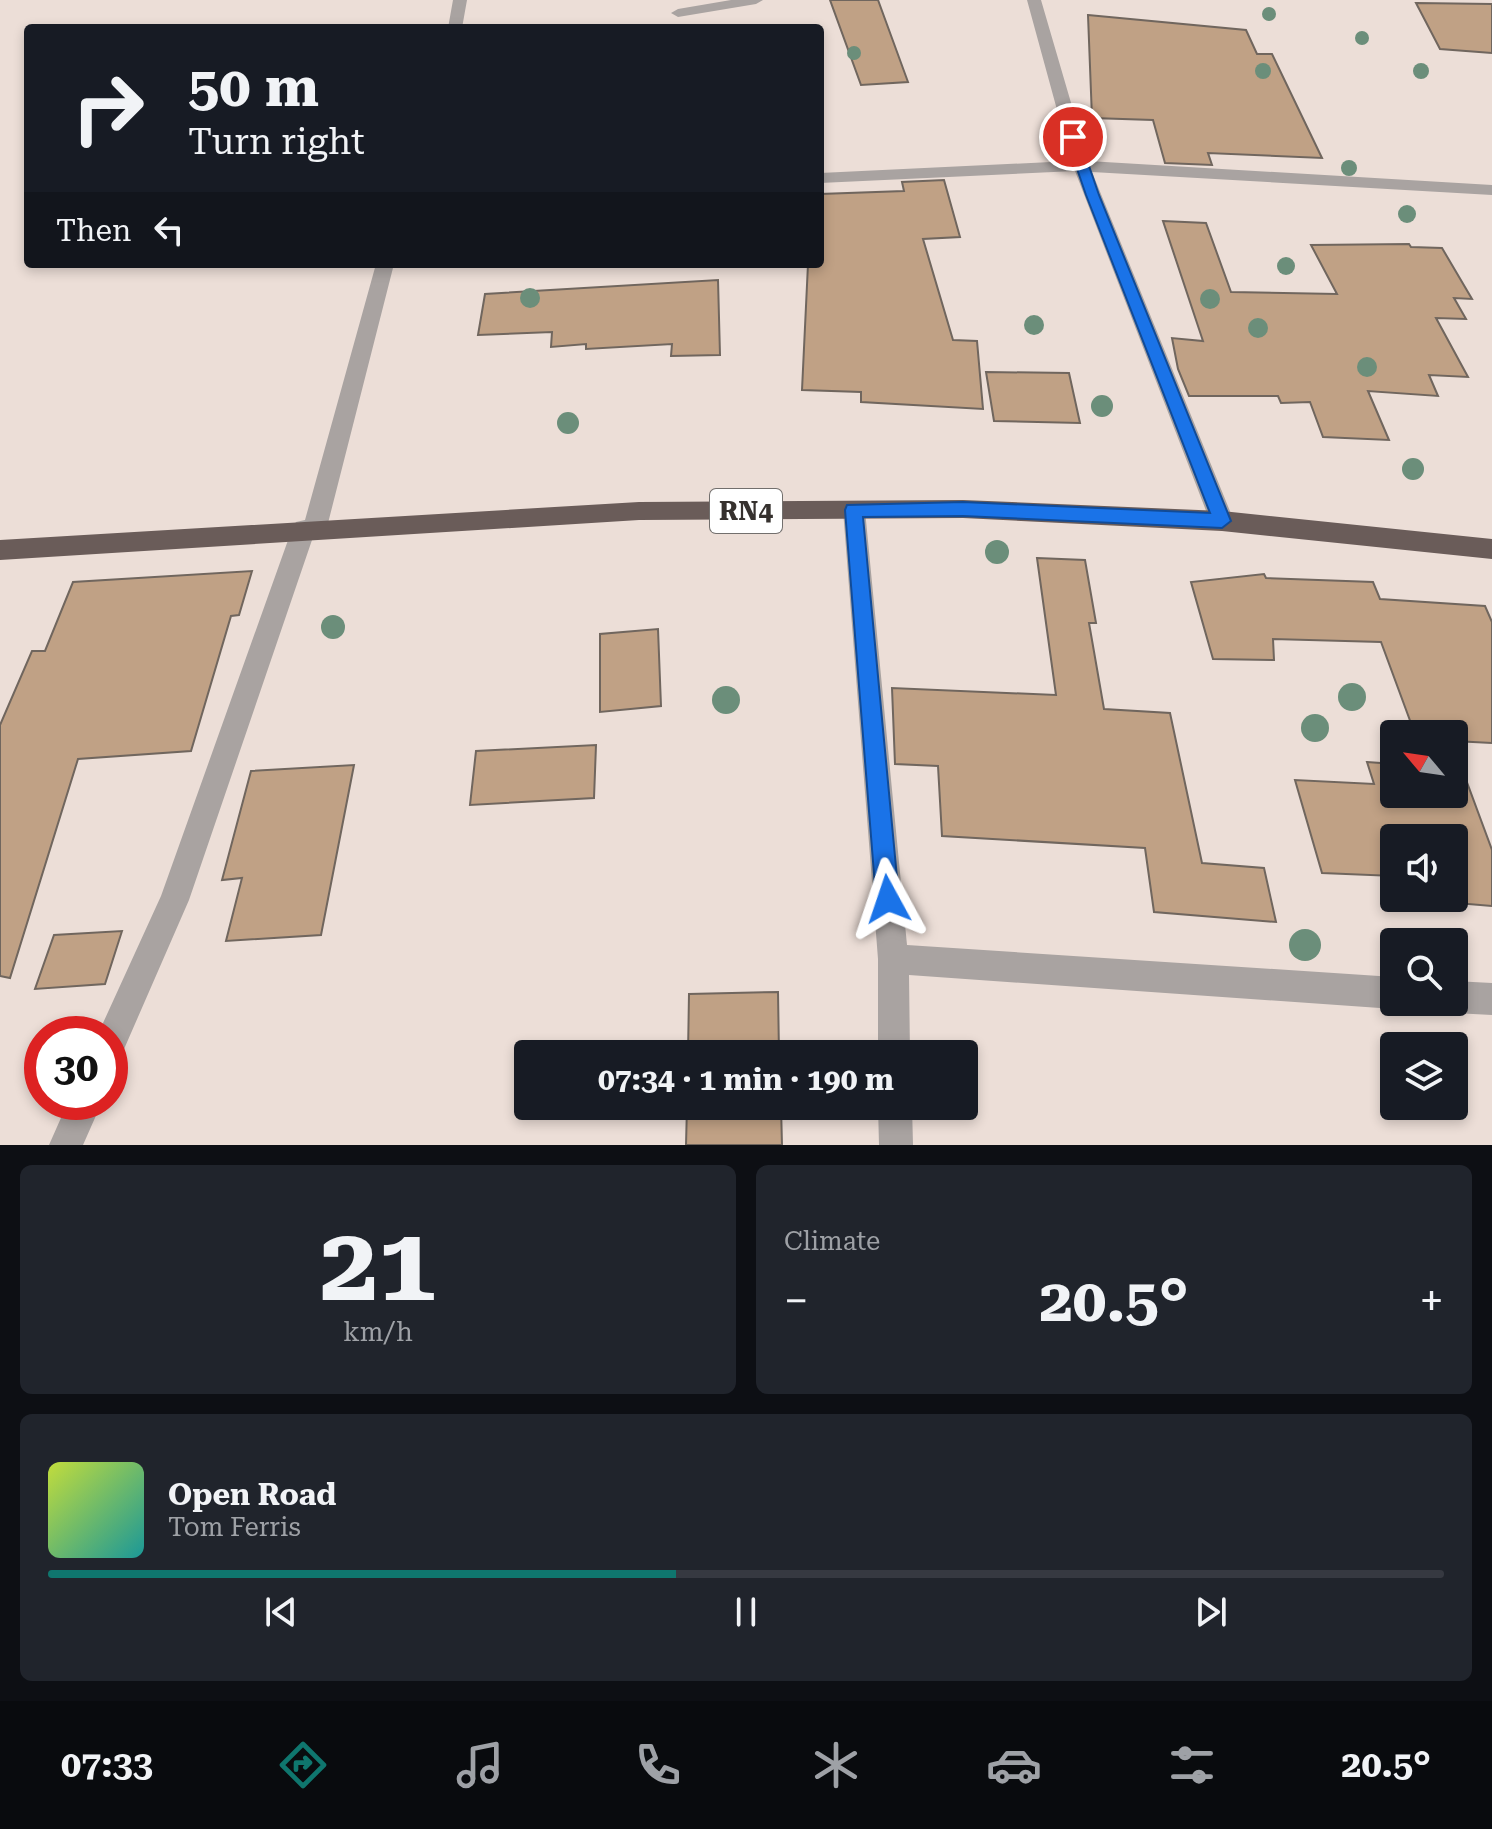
<!DOCTYPE html>
<html lang="en">
<head>
<meta charset="utf-8">
<style>
	:root { --surface:#171b24; --page:#20242c; --text:#f1f3f6; --muted:#9ea1a6; --line:#363941; --accent:#0f766e }
	body { margin:0; font-family:"Roboto Serif",serif; background:var(--page); color:var(--text); height:100vh; display:flex; flex-direction:column; font-size:30px; white-space:nowrap }
	* { box-sizing:border-box; margin:0 }
	p { font-size:26px; color:var(--muted) }
	.icon { flex:none; width:44px; height:44px; fill:none; stroke:currentColor; stroke-width:2; stroke-linecap:round; stroke-linejoin:round }
	.map { position:relative; height:1145px; overflow:hidden }
	.panel { display:flex; flex-direction:column; gap:20px; padding:20px; background:#0d0f14; flex:1 }
	.panel>* { flex:none }
	.hud { position:absolute; left:24px; top:24px; width:800px; height:244px; border-radius:8px; box-shadow:0 4px 12px #0003; background:#171b24; color:var(--text); overflow:hidden }
	.needle { width:52px; rotate:299deg }
	.fabs { position:absolute; left:1380px; top:720px; display:grid; gap:16px }
	.fabs a { display:grid; place-items:center; width:88px; height:88px; border-radius:8px; background:var(--surface); box-shadow:0 4px 12px #0003; font-size:40px }
	.speed { position:absolute; left:24px; top:1016px; display:flex; gap:16px; font-size:40px; font-weight:700; text-align:center }
	.speed>* { display:grid; place-content:center; width:104px; height:104px; border-radius:50%; background:var(--surface); box-shadow:0 4px 12px #0003; line-height:1 }
	.speed .limit { border:12px solid #d22; background:#fff; color:#111 }
	.pin { position:absolute; display:grid; place-items:center; width:68px; height:68px; color:#fff; margin:-34px; border:4px solid #fff; border-radius:50%; box-shadow:0 2px 8px #0007 }
	.me { position:absolute; width:88px; margin:-44px; rotate:355deg; stroke-linejoin:round; filter:drop-shadow(0 0 6px #0008) }
	.turn { display:flex; align-items:center; gap:28px; height:168px; padding:0 32px; font-size:36px }
	.turn .icon { width:104px; height:104px; stroke-width:2.5 }
	.turn b { display:block; font-size:56px; line-height:68px }
	.then { display:flex; align-items:center; height:76px; padding:0 32px; background:#0003; gap:16px; font-size:30px }
	.big { font-size:60px; font-weight:700; line-height:1.1 }
	.panel .tile { flex:1; display:flex; flex-direction:column; justify-content:center; gap:12px; min-width:0; padding:0 28px; border-radius:12px; background:var(--page) }
	.panel .dial { align-items:center; gap:0 }
	.dial b { font-size:104px; line-height:1 }
	.song { display:flex; align-items:center; gap:24px }
	.cover { width:96px; height:96px; border-radius:12px; background:linear-gradient(135deg,hsl(70 70% 55%),hsl(180 70% 35%)) }
	.played { height:8px; border-radius:4px; background:linear-gradient(90deg,var(--accent) 45%,var(--line) 45%) }
	.keys { display:flex; justify-content:space-around; direction:ltr }
	.heat { display:flex; justify-content:space-between; align-items:center; font-size:44px; direction:ltr }
	.panel .tiles { flex:1; display:grid; gap:20px; grid-template-columns:1fr 1fr }
	.tile:last-child { grid-column:span 2 }
	.trip { position:absolute; left:514px; top:1040px; width:464px; height:80px; border-radius:8px; background:var(--surface); box-shadow:0 4px 12px #0003; font-weight:700; line-height:80px; text-align:center }
	.tab-bar { display:flex; height:128px; justify-content:space-around; align-items:center; background:#090b0e; color:var(--muted) }
	.tab-bar .icon { width:56px; height:56px }
	.tab-bar .on { color:var(--accent) }
	.tab-bar b { font-size:36px; color:var(--text) }
	.map>svg:first-child { display:block }
	.building { fill:#c0a185; stroke:#70665e; stroke-width:2 }
	.lines { fill:none; stroke-linecap:round; stroke-linejoin:round }
	.minor { fill:#a9a3a1; fill-rule:evenodd }
	.highway { fill:#6a5c59; fill-rule:evenodd }
	.tree { fill:#6b8e7a }
	.route { fill:#1a73e8; stroke:#114b97; stroke-width:2 }
	.labels { text-anchor:middle; stroke-width:8; stroke-linejoin:round; paint-order:stroke }
	.shield { fill:#fff; stroke:#726f6d; stroke-width:2 }
	.shield-label { font-size:26px; font-weight:bold; fill:#36312e }
</style>
</head>
<body>
<div class="map">
<svg width="1492" height="1145" viewBox="0 0 1492 1145">
	<rect width="100%" height="100%" fill="#ecded7"/>
	<path class="building" d="M830 0H878L908 82 861 85Z
		M1416 3 1492 4V53L1440 49Z
		M1088 15 1246 30 1257 54H1272L1322 158 1208 153 1212 165 1165 163 1153 120 1092 118Z
		M944 180 960 237 923 239 953 340 977 341 983 409 861 402V392L802 390 808 264H820V194L904 191 902 182Z
		M1163 221 1206 223 1231 292 1337 294 1311 245 1409 244 1411 247 1442 248 1472 299 1454 298 1466 319 1436 318 1468 377 1429 375 1438 396 1368 391 1389 440 1323 437 1310 402 1281 403 1278 396H1189L1178 369 1172 338 1203 341Z
		M718 280 720 355 671 356 672 344 586 349V344L551 347 552 332 478 335 485 294Z
		M986 372 1069 373 1080 423 994 421Z
		M1037 558 1085 560 1096 623H1089L1104 709 1170 713 1202 863 1264 868 1276 922 1154 912 1145 848 942 836 938 766 895 764 892 688 1056 695Z
		M252 571 239 615 231 616 191 751 78 759 10 978 0 976V725L32 651H45L73 582Z
		M1264 574 1266 578 1373 582 1380 599 1485 606 1492 622V743L1454 741V734H1415L1381 642 1273 639 1274 660 1213 659 1191 582Z
		M658 629 661 706 600 712V634Z
		M596 745 594 798 470 805 476 751Z
		M1367 762 1394 764V794H1454V768L1462 769 1492 850V906L1409 899 1454 898V838H1394V876L1322 873 1295 780 1374 784Z
		M354 765 321 935 226 941 242 878 222 880 251 771Z
		M122 931 105 984 35 989 54 935Z
		M778 992 779 1054H688L689 994Z
		M687 1106H781L782 1145H686Z"/>
	<g class="lines">
		<path class="minor" d="M453 0H467L462 28H448Z
			M731 0H763L756 4 678 17 671 13 678 9Z
			M1027 0H1041L1088 161 1492 185V195L1092 172 1234 521 1230 528 1222 531 1214 528 1210 521 1075 171 820 183V173L1071 161Z
			M376 264H394L326 531 322 538 312 540 189 900 121 1056 110 1061V1034H98L161 896 292 529 296 522 305 520Z
			M854 501 862 503 865 510 907 945 1394 977V1002L1405 1004 1394 1009 909 975 910 1054H878V959L843 510 846 503Z
			M1454 981 1492 983V1015L1454 1013 1443 1008 1440 1002H1454Z
			M68 1102H102L83 1145H49Z
			M878 1106H912L913 1145H879Z"/>
		<path class="highway" d="M963 500 1222 511 1492 539V559L1222 531 963 518 639 520 0 560V540L639 502Z"/>
	</g>
	<g class="tree">
		<circle cx="1269" cy="14" r="7"/>
		<circle cx="1362" cy="38" r="7"/>
		<circle cx="854" cy="53" r="7"/>
		<circle cx="1263" cy="71" r="8"/>
		<circle cx="1421" cy="71" r="8"/>
		<circle cx="1349" cy="168" r="8"/>
		<circle cx="1407" cy="214" r="9"/>
		<circle cx="1286" cy="266" r="9"/>
		<circle cx="530" cy="298" r="10"/>
		<circle cx="1210" cy="299" r="10"/>
		<circle cx="1034" cy="325" r="10"/>
		<circle cx="1258" cy="328" r="10"/>
		<circle cx="1367" cy="367" r="10"/>
		<circle cx="1102" cy="406" r="11"/>
		<circle cx="568" cy="423" r="11"/>
		<circle cx="1413" cy="469" r="11"/>
		<circle cx="997" cy="552" r="12"/>
		<circle cx="333" cy="627" r="12"/>
		<circle cx="1352" cy="697" r="14"/>
		<circle cx="726" cy="700" r="14"/>
		<circle cx="1315" cy="728" r="14"/>
		<circle cx="1305" cy="945" r="16"/>
	</g>
	<path class="route" d="M1073 134 1079 137 1099 195 1231 521 1222 528 963 516 863 517 899 899 896 907 888 910 880 907 876 899 845 510 847 505 963 502 1210 513 1086 195 1066 137Z"/>
	<g class="labels">
		<rect class="shield" x="710" y="489" width="72" height="44" rx="6"/>
		<g class="shield-label">
			<text x="746" y="520">RN4</text>
		</g>
	</g>
</svg>
<div class="fabs">
<a><svg class="needle" viewBox="-14 -14 28 28"><path d="M0-13l5 13h-10z" fill="#e53935"/><path d="M0 13l5-13h-10z" fill="#9ea1a6"/></svg></a>
<a><svg class="icon" aria-label="sound" viewBox="0 0 24 24"><path d="M4 9h4l5-4v14l-5-4H4zM17 9q2 3 0 6"/></svg></a>
<a><svg class="icon" aria-label="search" viewBox="0 0 24 24"><circle cx="10" cy="10" r="6"/><path d="M15 15l6 6"/></svg></a>
<a><svg class="icon" aria-label="layers" viewBox="0 0 24 24"><path d="M12 4l9 5-9 5-9-5zM3 14l9 5 9-5"/></svg></a>
</div>
<div class="speed"><div class="limit">30</div></div>
<div class="pin" style="left:1073px;top:137px;background:#d93025"><svg class="icon" aria-label="arrive" viewBox="0 0 24 24"><path d="M6 21V4h12l-3 4 3 4H6"/></svg></div>
<svg class="me" style="left:888px;top:899px" viewBox="-20 -20 40 40"><path d="M0-17L14 15 0 8-14 15z" fill="#1a73e8" stroke="#fff" stroke-width="4"/></svg>
<div class="trip">07:34 · 1 min · 190 m</div>
<div class="hud">
<div class="turn"><svg class="icon" aria-label="right" viewBox="0 0 24 24"><path d="M7 20v-9h11M14 6l5 5-5 5"/></svg><div><b>50 m</b>Turn right</div></div>
<div class="then">Then<svg class="icon" aria-label="left" viewBox="0 0 24 24"><path d="M17 20v-9H6M10 6l-5 5 5 5"/></svg></div>
</div>
</div>
<section class="panel">
<div class="tiles">
<div class="tile dial"><b>21</b><p>km/h</p></div>
<div class="tile"><p>Climate</p>
<div class="heat"><a>−</a><b class="big">20.5°</b><a>+</a></div>
</div>
<div class="tile">
<div class="song"><i class="cover"></i><div><b>Open Road</b><p>Tom Ferris</p></div></div>
<div class="played"></div>
<div class="keys"><svg class="icon" aria-label="previous" viewBox="0 0 24 24"><path d="M18 5L8 12l10 7zM5 5v14"/></svg><svg class="icon" aria-label="pause" viewBox="0 0 24 24"><path d="M8 5v14M16 5v14"/></svg><svg class="icon" aria-label="next" viewBox="0 0 24 24"><path d="M6 5l10 7-10 7zM19 5v14"/></svg></div>
</div>
</div>
</section>
<nav class="tab-bar">
<b>07:33</b>
<svg class="icon on" aria-label="directions" viewBox="0 0 24 24"><path d="M12 3l9 9-9 9-9-9zM9 14v-3h6M13 9l2 2-2 2"/></svg>
<svg class="icon" aria-label="music" viewBox="0 0 24 24"><path d="M9 18V5l10-2v13"/><circle cx="6" cy="18" r="3"/><circle cx="16" cy="16" r="3"/></svg>
<svg class="icon" aria-label="phone" viewBox="0 0 24 24"><path d="M5 4h4l2 5-3 2q2 4 5 5l2-3 5 2v4C11 20 4 13 5 4z"/></svg>
<svg class="icon" aria-label="climate" viewBox="0 0 24 24"><path d="M12 3v18M4 7l16 10M4 17L20 7"/></svg>
<svg class="icon" aria-label="car" viewBox="0 0 24 24"><path d="M5 17H2v-5l4-1 3-4h7l3 4 3 1v5h-3M9 17h6M6 11h13"/><circle cx="7" cy="17" r="2"/><circle cx="17" cy="17" r="2"/></svg>
<svg class="icon" aria-label="filters" viewBox="0 0 24 24"><path d="M4 7h16M4 17h16"/><circle cx="9" cy="7" r="2"/><circle cx="15" cy="17" r="2"/></svg>
<b>20.5°</b>
</nav>
</body>
</html>
